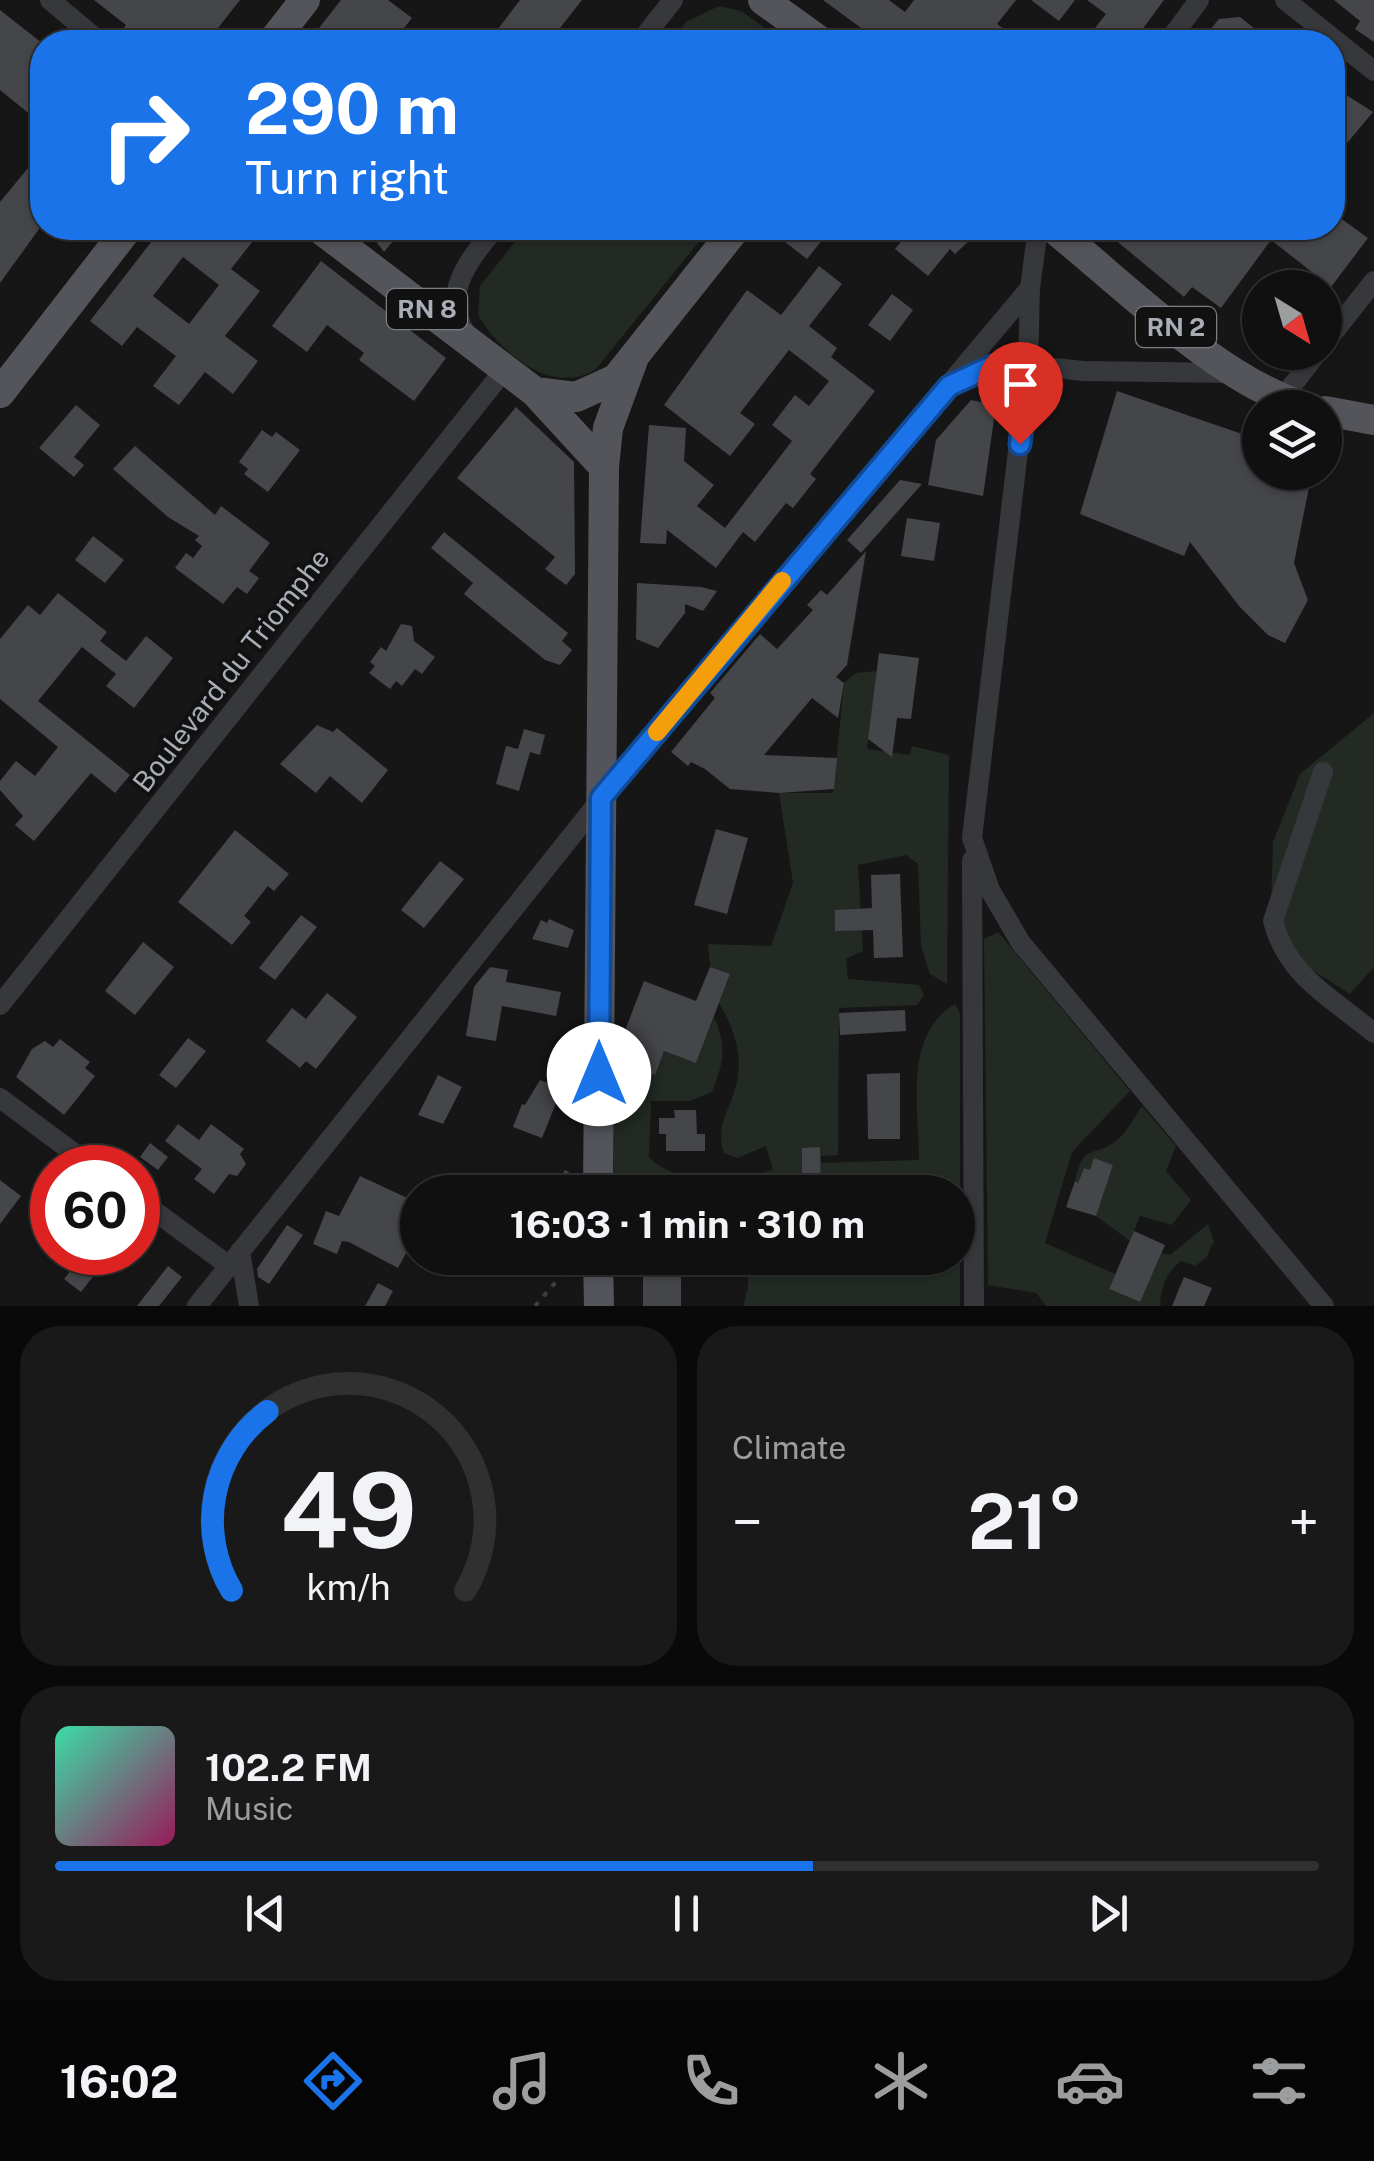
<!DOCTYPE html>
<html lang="en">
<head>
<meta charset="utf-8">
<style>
	:root { --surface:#101011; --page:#19191a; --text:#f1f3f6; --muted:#9c9d9f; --line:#303031; --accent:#1a73e8 }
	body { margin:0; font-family:"Public Sans",sans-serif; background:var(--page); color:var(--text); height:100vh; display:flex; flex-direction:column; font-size:38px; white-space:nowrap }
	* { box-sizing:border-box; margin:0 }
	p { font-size:32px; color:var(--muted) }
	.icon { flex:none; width:55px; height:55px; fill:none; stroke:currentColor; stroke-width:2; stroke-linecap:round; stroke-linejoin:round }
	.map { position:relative; height:1306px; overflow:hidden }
	.drawer { display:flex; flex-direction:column; gap:20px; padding:20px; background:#090909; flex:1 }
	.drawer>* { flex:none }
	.top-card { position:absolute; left:30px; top:30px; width:1315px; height:210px; border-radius:40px; box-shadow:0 2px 8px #0004,0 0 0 2px var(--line); background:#1a73e8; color:#fff; overflow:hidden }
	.needle { width:65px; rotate:143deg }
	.buttons { position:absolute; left:1242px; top:270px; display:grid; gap:20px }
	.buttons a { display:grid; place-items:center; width:100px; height:100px; border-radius:50%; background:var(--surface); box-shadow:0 2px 8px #0004,0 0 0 2px var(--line); font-size:50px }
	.speed { position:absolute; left:30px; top:1145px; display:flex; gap:20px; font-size:50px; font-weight:700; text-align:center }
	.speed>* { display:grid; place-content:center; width:130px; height:130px; border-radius:50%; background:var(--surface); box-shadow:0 2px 8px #0004,0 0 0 2px var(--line); line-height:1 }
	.speed .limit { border:15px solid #d22; background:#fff; color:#111 }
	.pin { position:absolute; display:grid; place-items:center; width:85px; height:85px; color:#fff; margin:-102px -42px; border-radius:50% 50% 50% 0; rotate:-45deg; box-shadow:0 0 10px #0007 }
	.pin .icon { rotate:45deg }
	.me { position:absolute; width:110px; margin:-55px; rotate:0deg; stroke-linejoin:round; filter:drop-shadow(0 0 8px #0008) }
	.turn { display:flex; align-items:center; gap:35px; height:210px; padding:0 50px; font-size:45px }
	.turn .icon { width:130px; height:130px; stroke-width:2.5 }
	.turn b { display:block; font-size:70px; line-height:85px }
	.big { font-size:75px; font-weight:700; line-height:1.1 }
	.drawer .card { flex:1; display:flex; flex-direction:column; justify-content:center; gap:15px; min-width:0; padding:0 35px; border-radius:40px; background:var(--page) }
	.drawer .dial { align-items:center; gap:0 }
	.dial svg { height:260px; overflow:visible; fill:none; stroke:var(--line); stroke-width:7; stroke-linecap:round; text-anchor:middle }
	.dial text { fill:var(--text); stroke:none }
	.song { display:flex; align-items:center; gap:30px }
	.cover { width:120px; height:120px; border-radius:15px; background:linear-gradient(135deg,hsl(160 70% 55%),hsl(330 70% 35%)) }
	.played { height:10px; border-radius:5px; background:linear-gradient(90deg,var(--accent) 60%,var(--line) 60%) }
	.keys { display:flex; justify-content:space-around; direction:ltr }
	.heat { display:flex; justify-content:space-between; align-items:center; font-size:55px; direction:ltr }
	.drawer .tiles { flex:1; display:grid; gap:20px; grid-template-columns:1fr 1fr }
	.card:last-child { grid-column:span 2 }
	.trip { position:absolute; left:400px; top:1175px; width:575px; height:100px; border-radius:50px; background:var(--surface); box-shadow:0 2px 8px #0004,0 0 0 2px var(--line); font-weight:700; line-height:100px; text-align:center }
	.tabs { display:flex; height:160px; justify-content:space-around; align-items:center; background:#060607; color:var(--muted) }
	.tabs .icon { width:70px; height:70px }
	.tabs .on { color:var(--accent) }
	.tabs b { font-size:45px; color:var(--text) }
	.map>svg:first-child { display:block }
	.green { fill:#222a23 }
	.building { fill:#45464a; fill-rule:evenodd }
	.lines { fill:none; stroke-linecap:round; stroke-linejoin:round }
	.path { stroke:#3d3f43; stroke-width:4; stroke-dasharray:5 8; stroke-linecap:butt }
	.minor { stroke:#37383c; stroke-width:20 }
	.primary { stroke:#53555b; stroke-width:30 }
	.route-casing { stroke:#114b97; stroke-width:25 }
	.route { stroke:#1a73e8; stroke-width:18 }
	.slow { stroke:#f59e0b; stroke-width:18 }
	.labels { text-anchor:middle; stroke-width:8; stroke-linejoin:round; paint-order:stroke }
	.shield { fill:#111112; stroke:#7b7f85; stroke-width:2.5 }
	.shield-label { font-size:25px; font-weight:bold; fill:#a9aeb6 }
	.street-label { font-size:28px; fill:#a9aeb6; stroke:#111112 }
</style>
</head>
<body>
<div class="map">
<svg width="1374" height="1306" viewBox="0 0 1374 1306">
	<rect width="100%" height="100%" fill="#161617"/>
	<path class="green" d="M719 6 741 11 784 42H670L686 22Z
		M526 228H710L596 369C553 397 500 353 478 315L480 286Z
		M877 671 867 749 910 755 912 746 949 755 947 984 930 974 921 946 918 864 906 855 858 865 863 951 846 959 848 979 919 985 924 995 917 1005 839 1008 838 1155 821 1156V1163L919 1160C919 1109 903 1034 955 1004L960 1013V1306H743L748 1287V1258H958V1192H614V1060L654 1075 664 1051 696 1063 714 1017C727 1046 724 1062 712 1092L690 1101H651L649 1157C678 1187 736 1180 773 1170L766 1146 738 1158 724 1153C715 1126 729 1112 736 1086 744 1055 734 1029 719 1003L730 975 710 967 708 944 771 946 793 883 779 793H833L844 683 856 673Z
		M1374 713V967L1350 994 1303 964 1271 908 1273 842 1300 774Z
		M998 932 1130 1091 1072 1152 1045 1243 1115 1274 1109 1289 1139 1302 1162 1253 1170 1255 1208 1224 1214 1241 1206 1258 1195 1266 1182 1261C1169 1267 1158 1292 1161 1306H1046L1036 1293 988 1285 984 939Z
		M1142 1106 1176 1146 1166 1171 1191 1200 1172 1225 1140 1216 1130 1241 1096 1216 1113 1165 1094 1158 1090 1170 1084 1168 1078 1183 1075 1181C1084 1141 1094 1159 1117 1140 1127 1132 1135 1116 1142 1106Z"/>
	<path class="building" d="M94 0H240L207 42H114L126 25Z
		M341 0H388L412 18 393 42H308Z
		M520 0H582L549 42H488Z
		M823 0H889L905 12 914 0H1016L997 24 1022 42H880Z
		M1031 0H1075L1059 21Z
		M1087 0H1164L1133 42H1084L1106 14Z
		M1334 0H1374V42L1355 29 1360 21Z
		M0 10 42 43V124L0 90Z
		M1240 17 1271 42H1200L1219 19Z
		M1332 86 1373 112 1332 161Z
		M33 162 42 169V225L0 283V202Z
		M1332 212 1368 238 1331 287 1271 240 1221 308 1192 287 1184 297 1101 228H1332Z
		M162 228H263L231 269 260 291 225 336 258 361 233 394 205 372 179 405 153 386 176 356 137 327 122 346 90 321ZM183 257 219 285 189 324 153 296Z
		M366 228H404L384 252Z
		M767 228H808L823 239 807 259Z
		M912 228H962L972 238 955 254 950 249 928 276 895 249Z
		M321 261 446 358 414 401 359 360 364 353 327 325 307 352 272 326Z
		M819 266 842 284 809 326 837 348 831 357 875 391 810 474 816 479 793 508 786 503 755 542 743 532 716 568 667 530 666 544 640 543 649 425 686 428 684 461 714 485 697 506 725 528 792 441 772 425 795 395 809 406 829 381 789 350 740 413 755 424 730 456 664 405 747 290 781 315Z
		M892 294 913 310 890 341 868 325Z
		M1117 391 1245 435 1256 406 1260 408V472H1312L1294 563 1308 600 1285 643 1268 635 1239 606 1190 542 1184 556 1080 514Z
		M971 400 996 405 983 496 928 485 936 440Z
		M76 405 100 425 74 457 84 465 74 477 39 448Z
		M516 407 574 462 575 574 566 585 545 569 555 557 457 478Z
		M262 430 272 437 276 432 300 450 268 492 244 474 248 469 239 462Z
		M135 446 215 515 221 506 270 543 249 571 259 578 247 594 237 587 223 604 175 568 186 553 193 558 202 546 195 540 199 536 168 517 113 469Z
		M900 480 922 484 861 553 847 540Z
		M907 518 940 523 934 561 901 556Z
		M444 532 568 633 562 641 572 650 560 665 545 660 464 594 473 583 431 548Z
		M93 536 124 560 105 583 75 560Z
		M866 551 847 665 836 677 844 683 838 718 812 698 764 755 837 758 834 789 779 793 730 789 705 769 691 762 688 766 671 752 715 698 710 693 760 634 777 649 813 610 807 605 821 590 827 595Z
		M637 583 701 587 717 591 703 611 685 604V613L658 648 636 639Z
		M58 593 107 632 100 641 126 661 146 636 173 658 134 708 106 686 116 674 82 647 38 701 130 775 115 793 91 773 34 841 15 825 23 816 0 790V781L16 761 35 776 58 747 0 699V639L28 605 40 615Z
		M401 624 412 626 414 641 435 657 422 674 415 669 402 686 396 681 390 689 369 673 375 666 370 662 381 647 386 651Z
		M879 653 919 658 911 719 897 718 892 757 868 739Z
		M317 725 333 732 337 728 388 770 362 803 330 776 316 793 280 764Z
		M524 729 545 735 540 755 530 752 519 791 496 784 506 746 518 749Z
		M716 829 748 838 727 914 694 905Z
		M235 830 289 874 274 891 268 886 244 916 251 922 232 945 178 902Z
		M440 861 464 879 424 928 401 910Z
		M900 874 903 957 874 958 873 930 835 931V910L872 908 871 875Z
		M301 915 317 927 275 980 259 968Z
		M549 919 574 930 568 948 532 939 541 920 547 923Z
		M143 942 174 967 135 1015 105 991Z
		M490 967 508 970 506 982 561 992 556 1016 502 1006 496 1041 466 1036 474 987Z
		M710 967 730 974 696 1063 664 1051 655 1075 618 1061V1049L644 981 696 1001Z
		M327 993 357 1017 316 1069 306 1061 300 1068 266 1041 292 1008 306 1019Z
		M905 1010 906 1031 840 1035 839 1013Z
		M188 1038 206 1051 176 1088 159 1075Z
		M60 1039 90 1062 85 1068 95 1076 64 1115 16 1077 32 1049 45 1041 53 1047Z
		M900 1073V1139H868L867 1074Z
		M438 1075 462 1087 443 1124 418 1115Z
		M540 1080 562 1088 542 1138 513 1127 522 1104 525 1105Z
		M674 1110H696L697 1134H705V1151H666V1134H659V1118H675Z
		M178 1124 199 1140 211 1124 244 1149 240 1154 246 1164 237 1176 229 1174 214 1194 194 1179 202 1169 165 1141Z
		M150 1143 168 1157 158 1170 140 1157Z
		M820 1147 821 1192H802V1148Z
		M1094 1158 1113 1165 1096 1216 1066 1207 1075 1181 1078 1183 1084 1168 1090 1170Z
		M565 1170 577 1177V1192H551Z
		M360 1176 418 1203V1231L398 1268 349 1242 342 1241 337 1254 313 1244 326 1211 339 1216Z
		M0 1180 21 1196 0 1224Z
		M287 1225 303 1235 269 1284 258 1277 257 1269Z
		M1134 1231 1165 1245 1140 1302 1109 1289Z
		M85 1252H112L81 1292 64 1279Z
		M168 1266 182 1277 159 1306H137Z
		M643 1270H681V1306H643Z
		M1184 1277 1212 1288 1204 1306H1172Z
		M378 1283 393 1291 385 1306H365Z"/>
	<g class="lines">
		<path class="path" d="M535 1306 574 1261"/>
		<path class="minor" d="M50 0 100 42
			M1285 0 1374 71
			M640 42 673 0
			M1168 42 1199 0
			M1030 288 1028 367 972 838 990 890 1021 943 1324 1306
			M467 335C439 295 469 260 495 228
			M1325 343 1374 281
			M949 385 971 373 1007 363 1083 371 1233 373
			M1281 400 1318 352
			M1323 772 1273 921C1288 978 1333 998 1374 1033
			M972 860 974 1306
			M0 1005 505 369
			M0 1098 94 1168
			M138 1199 228 1265
			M240 1251 249 1306
			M197 1306 601 799 1030 288 1038 228"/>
		<path class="primary" d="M763 0 821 42
			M272 42 305 0
			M319 228 535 392 604 467
			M1053 228C1124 285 1224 386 1311 408
			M535 392 576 397 616 379 736 228
			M0 393 128 228
			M1325 411 1374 420
			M598 1192 604 467 608 428 634 357
			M598 1258 599 1306"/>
	</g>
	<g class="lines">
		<g class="route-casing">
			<path id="route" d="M599 1074 601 798 949 386 992 366 1028 367 1020 444"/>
		</g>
		<use href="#route" class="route"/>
		<path class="slow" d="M657 732 782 581"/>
	</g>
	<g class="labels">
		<g class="shield">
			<rect x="387" y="289" width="80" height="40" rx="8"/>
			<rect x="1136" y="307" width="80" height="40" rx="8"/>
		</g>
		<g class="shield-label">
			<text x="427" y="318">RN 8</text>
			<text x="1176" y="336">RN 2</text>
		</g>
		<g class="street-label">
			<text transform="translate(231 670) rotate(-52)" y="10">Boulevard du Triomphe</text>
		</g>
	</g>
</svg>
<div class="buttons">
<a><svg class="needle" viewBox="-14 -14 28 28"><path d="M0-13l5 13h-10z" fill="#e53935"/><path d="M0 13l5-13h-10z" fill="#9c9d9f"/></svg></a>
<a><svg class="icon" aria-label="layers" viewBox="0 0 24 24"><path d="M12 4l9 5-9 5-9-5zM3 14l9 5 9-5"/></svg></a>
</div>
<div class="speed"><div class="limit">60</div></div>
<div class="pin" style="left:1020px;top:444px;background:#d93025"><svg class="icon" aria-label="arrive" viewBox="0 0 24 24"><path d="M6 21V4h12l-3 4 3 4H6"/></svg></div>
<svg class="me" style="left:599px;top:1074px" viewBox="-20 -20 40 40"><circle r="19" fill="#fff"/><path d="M0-13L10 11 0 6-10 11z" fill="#1a73e8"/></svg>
<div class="trip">16:03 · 1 min · 310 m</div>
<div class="top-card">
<div class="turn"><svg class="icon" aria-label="right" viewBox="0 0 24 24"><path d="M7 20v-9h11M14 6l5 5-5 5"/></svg><div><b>290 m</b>Turn right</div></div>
</div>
</div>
<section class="drawer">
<div class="tiles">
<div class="card dial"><svg viewBox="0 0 100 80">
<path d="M14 69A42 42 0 1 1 86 69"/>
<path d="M14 69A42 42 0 0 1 25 14" stroke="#1a73e8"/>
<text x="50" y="56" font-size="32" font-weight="700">49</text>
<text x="50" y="72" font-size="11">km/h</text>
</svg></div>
<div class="card"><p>Climate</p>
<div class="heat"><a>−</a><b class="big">21°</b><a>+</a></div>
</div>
<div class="card">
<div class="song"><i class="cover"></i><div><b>102.2 FM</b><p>Music</p></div></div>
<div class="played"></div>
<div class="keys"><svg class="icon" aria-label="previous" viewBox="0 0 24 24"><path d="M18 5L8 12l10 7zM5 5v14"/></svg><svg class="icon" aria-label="pause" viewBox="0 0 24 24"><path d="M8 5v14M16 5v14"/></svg><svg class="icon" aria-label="next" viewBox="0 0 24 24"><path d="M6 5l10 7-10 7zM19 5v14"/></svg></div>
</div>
</div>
</section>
<nav class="tabs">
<b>16:02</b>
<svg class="icon on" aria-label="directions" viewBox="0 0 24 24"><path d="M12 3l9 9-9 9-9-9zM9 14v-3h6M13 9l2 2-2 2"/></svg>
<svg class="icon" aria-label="music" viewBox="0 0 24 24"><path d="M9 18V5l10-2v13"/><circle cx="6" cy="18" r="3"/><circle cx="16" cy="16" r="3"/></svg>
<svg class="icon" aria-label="phone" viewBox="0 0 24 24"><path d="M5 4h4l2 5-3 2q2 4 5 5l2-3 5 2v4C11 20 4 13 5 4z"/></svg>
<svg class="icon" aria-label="climate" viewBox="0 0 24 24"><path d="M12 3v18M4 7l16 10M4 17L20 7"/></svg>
<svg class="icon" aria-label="car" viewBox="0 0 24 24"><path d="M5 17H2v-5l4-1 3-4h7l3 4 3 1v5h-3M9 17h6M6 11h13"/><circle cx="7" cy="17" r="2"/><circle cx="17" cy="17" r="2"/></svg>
<svg class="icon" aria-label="filters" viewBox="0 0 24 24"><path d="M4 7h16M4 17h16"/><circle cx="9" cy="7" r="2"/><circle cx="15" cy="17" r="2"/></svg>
</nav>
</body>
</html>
